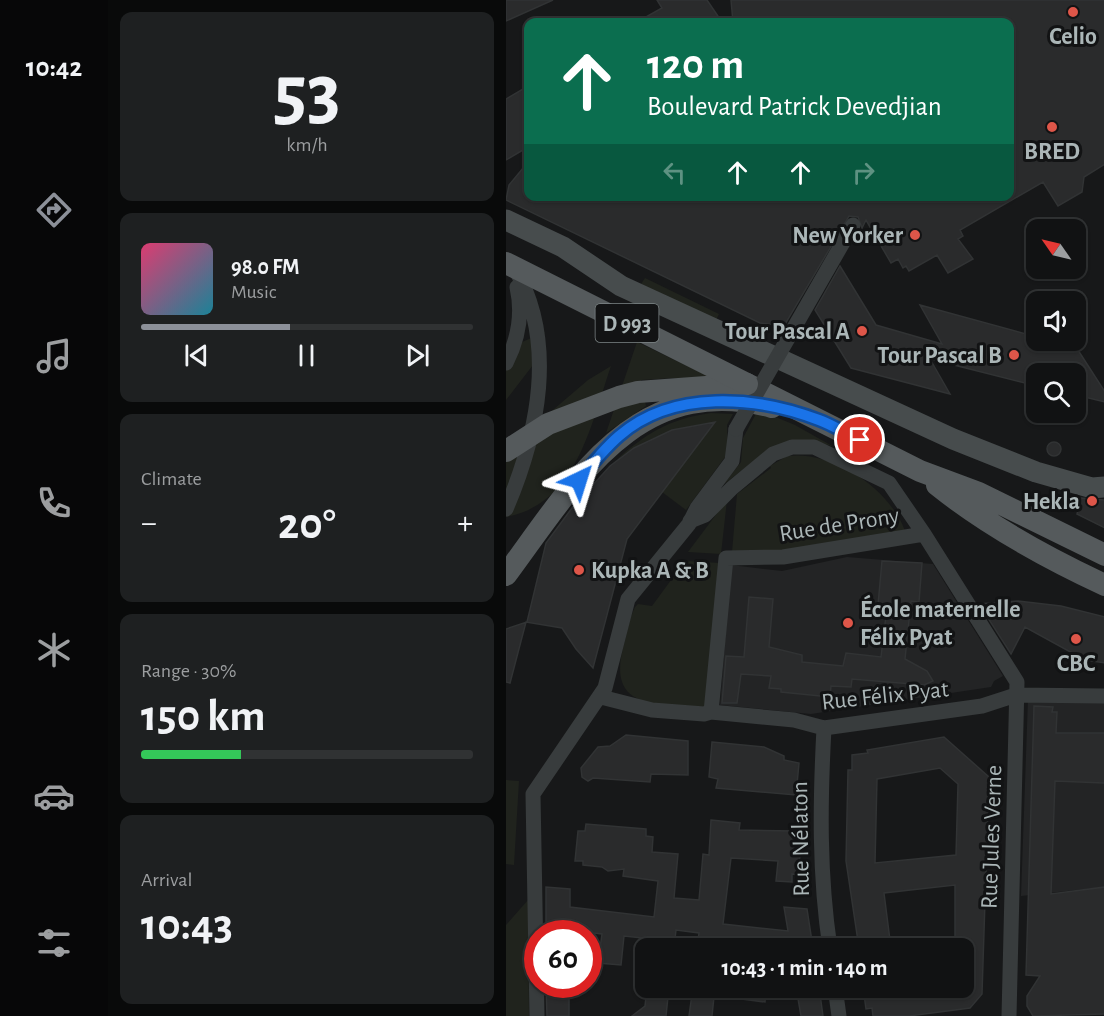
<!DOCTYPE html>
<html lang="en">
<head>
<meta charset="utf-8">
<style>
	:root { --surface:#111213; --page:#1e2021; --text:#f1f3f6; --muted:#9c9ea0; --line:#303233; --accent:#8c9099 }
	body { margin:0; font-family:"Alegreya Sans",sans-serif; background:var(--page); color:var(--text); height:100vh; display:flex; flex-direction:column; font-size:22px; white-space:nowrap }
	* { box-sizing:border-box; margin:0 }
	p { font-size:20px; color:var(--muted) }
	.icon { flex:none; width:33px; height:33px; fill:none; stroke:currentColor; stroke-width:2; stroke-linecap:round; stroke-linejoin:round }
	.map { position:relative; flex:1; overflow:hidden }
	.drawer { display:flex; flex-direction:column; gap:12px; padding:12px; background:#090a0a; width:398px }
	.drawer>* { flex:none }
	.top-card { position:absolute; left:18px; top:18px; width:490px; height:183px; border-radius:12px; box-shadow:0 2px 4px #0004,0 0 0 2px var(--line); background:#0b6e4f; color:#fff; overflow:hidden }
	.needle { width:39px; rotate:304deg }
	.fabs { position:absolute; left:520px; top:219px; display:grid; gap:12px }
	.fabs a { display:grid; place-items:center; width:60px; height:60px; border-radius:12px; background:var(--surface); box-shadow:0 2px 4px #0004,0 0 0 2px var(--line); font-size:30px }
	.speed { position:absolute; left:18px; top:920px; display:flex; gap:12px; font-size:30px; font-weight:700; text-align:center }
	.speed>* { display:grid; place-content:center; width:78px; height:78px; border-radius:50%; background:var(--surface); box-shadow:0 2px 4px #0004,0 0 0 2px var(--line); line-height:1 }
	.speed .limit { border:9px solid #d22; background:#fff; color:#111 }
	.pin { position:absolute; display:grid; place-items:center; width:51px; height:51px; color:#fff; margin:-26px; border:3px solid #fff; border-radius:50%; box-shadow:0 2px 6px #0007 }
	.me { position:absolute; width:66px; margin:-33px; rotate:41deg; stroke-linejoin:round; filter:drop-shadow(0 0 4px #0008) }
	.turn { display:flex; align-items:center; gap:21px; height:126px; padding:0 24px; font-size:27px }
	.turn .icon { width:78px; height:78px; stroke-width:2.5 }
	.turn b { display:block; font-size:42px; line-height:51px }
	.lanes { display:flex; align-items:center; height:57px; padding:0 24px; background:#0003; justify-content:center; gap:30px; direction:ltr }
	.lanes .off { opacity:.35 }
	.big { font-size:45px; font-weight:700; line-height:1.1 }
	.drawer .card { flex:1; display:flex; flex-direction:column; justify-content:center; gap:9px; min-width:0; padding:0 21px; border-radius:12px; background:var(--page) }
	.drawer .dial { align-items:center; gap:0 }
	.dial b { font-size:78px; line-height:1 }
	.song { display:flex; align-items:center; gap:18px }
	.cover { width:72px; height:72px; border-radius:9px; background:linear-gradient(135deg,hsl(340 70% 55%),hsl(190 70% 35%)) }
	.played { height:6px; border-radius:3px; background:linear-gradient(90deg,var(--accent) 45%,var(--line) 45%) }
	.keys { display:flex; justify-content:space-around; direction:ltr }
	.heat { display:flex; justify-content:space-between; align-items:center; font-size:33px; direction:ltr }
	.charge { height:9px; border-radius:4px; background:linear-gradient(90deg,#34c759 30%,var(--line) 0) }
	.trip { position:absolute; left:129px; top:938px; width:339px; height:60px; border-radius:12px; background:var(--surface); box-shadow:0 2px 4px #0004,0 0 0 2px var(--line); font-weight:700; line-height:60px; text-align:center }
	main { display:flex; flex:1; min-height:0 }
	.tabs { display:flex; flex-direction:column; width:108px; justify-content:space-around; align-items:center; background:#070708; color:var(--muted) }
	.tabs .icon { width:42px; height:42px }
	.tabs .on { color:var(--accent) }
	.tabs b { font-size:27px; color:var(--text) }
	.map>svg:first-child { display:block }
	.built { fill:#232425 }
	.green { fill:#20231d }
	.building { fill:#2a2b2c; stroke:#313334; stroke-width:1.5; fill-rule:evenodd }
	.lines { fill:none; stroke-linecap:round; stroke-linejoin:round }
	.street { stroke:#383c3d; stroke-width:15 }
	.secondary { stroke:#474c4d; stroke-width:21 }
	.primary { stroke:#555a5c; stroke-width:22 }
	.street-bridge { stroke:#383c3d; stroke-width:15 }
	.primary-bridge { stroke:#555a5c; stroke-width:22 }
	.route-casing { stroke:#114b97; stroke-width:15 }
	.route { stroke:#1a73e8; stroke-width:10 }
	.poi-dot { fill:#de5649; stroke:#121314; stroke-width:2 }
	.labels { text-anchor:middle; stroke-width:6; stroke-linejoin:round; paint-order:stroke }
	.shield { fill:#121314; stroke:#7d8586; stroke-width:1.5 }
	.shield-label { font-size:22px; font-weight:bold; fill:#abb6b7 }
	.poi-label { font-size:24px; font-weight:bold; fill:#abb6b7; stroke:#121314; text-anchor:end }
	.street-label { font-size:24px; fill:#abb6b7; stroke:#121314 }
</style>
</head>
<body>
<main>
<nav class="tabs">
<b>10:42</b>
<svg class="icon on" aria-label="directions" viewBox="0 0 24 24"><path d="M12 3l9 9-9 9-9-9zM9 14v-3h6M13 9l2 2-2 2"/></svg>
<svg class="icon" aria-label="music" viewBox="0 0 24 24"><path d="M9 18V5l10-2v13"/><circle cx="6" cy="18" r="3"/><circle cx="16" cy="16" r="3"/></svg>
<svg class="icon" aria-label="phone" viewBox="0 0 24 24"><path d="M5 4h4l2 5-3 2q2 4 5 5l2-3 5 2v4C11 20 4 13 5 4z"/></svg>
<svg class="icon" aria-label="climate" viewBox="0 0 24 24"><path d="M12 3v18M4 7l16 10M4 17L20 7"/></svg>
<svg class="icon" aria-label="car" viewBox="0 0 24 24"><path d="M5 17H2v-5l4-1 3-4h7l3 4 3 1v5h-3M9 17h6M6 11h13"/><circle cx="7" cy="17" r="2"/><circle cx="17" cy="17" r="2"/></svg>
<svg class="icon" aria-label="filters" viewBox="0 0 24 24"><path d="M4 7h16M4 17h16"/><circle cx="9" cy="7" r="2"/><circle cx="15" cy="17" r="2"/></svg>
</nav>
<section class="drawer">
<div class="card dial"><b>53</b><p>km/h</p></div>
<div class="card">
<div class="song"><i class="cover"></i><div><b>98.0 FM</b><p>Music</p></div></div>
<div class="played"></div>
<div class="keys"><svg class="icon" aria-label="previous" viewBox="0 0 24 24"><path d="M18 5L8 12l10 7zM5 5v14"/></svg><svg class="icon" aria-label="pause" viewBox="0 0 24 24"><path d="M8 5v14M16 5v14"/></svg><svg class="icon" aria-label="next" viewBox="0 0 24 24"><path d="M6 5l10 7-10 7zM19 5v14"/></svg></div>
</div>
<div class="card"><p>Climate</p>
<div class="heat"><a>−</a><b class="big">20°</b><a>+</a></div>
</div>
<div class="card"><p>Range · 30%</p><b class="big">150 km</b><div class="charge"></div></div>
<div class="card"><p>Arrival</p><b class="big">10:43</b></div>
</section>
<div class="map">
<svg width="599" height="1016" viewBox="0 0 599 1016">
	<rect width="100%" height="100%" fill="#171819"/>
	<path class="built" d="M341 557 427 564 497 676 488 681 485 687 305 714 214 705 225 565 276 571Z
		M522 699 598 701V887L515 896Z"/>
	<path class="green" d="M139 278 213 314 210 320 135 284Z
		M39 332 27 365 0 400V349Z
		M131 342 211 380 169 378 135 380 140 406 100 433Z
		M105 366C85 424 71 504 0 517V440L41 415 82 380Z
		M252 410 289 425 328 447 316 443 262 450 217 485 235 462 237 438Z
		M205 413 227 414 221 425 222 453 180 510 156 492 208 423C170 426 138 439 108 462 139 434 162 419 205 413Z
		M281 456C327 450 384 489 399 531L274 551 226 552 231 494 265 468 264 466Z
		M221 500 215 554 182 552Z
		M179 561 214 563 199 707C154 703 101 712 117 648 121 634 123 619 129 607L132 604 146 606Z
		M0 780 13 781 8 865 0 864Z
		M22 900 23 1016H0V925Z"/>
	<path class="building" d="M0 0H47L0 21Z
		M151 0H201L216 22H131L156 8Z
		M225 0H599V164L578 177 576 192 552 206 537 182 454 230 457 236 452 239 467 259 442 273 431 255 403 271 400 266 397 268 392 259 385 263 360 220 356 228 352 217 343 216 278 326 254 323 0 200 3 185 22 162V196H504V22H227Z
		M22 86V147L0 160V99Z
		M334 266 370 325 436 344 414 305 531 337V340H546L570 347 599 392V402L570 395V374H531V386L424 359 444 394 345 368 309 310Z
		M209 422 121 539 87 668 70 649 56 628 20 622 4 683 0 682V629L21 622 40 543 66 508 104 466 128 448 166 430Z
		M541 449a7 7 0 1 1 14 0a7 7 0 1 1-14 0Z
		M575 498 599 500V528L571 514Z
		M376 561 416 563 413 602 405 601 399 659 421 671 427 681 418 685 346 679 345 687 325 686 324 697 275 692V689L263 688 265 676 235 674 231 703H216L220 656 238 657 243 597 267 599 263 647 296 655V662L337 666 340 653 375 657 380 616H373L372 605Z
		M512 601 555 606 599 617V663L579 660 519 627 505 654 473 604Z
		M528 706 547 707 546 712H551L550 733H599V783L549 781 545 894 599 887V1014L527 1016 521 1006V996L534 976 520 975Z
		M120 735 182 741V775L145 774 144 782 87 778 82 781 76 777 75 768 92 747 104 746Z
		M438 737 483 777 476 994 464 1008 403 1016H367L366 1008 360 1009 357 987H458V948H449V885L378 893 385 948H353L340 861 342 770H346V755L362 753 361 750ZM434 768 452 784 450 855 369 863 371 779Z
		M206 742 258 747 278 756V760L293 763 290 795 210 788 212 779 203 777Z
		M205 820 234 823 233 830 288 831 287 846H295L292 875 286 874V882L270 881 272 861 225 858 217 924 282 931 278 907 301 909 307 948H191L193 933 170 930 168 948H145L146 939 118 936 115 965 92 963 96 934 62 930V933H40V887L64 889V907L148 917 152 881 117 876 118 869 102 871 96 867 77 865V861H69L72 831H79L80 824 140 829V836L147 837 146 852 172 854 168 898 193 900 197 854 203 855Z
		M40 984H63V1016H41Z
		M141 987H163L160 1016H126L139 1006Z
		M187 987H209L206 1016H183Z
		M238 987H260L259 1002 236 999Z
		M290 987H313L317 1016H295Z"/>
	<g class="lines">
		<path class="street" d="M0 363C13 338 17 314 11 287
			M0 509C32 434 52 342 8 267
			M184 521 199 515 226 488 267 454 286 447H308L383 483 418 534
			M95 697 146 710 198 714 205 712 288 720 318 728 476 706 510 695 599 696
			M205 712 220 558 277 557 418 534 511 682 503 1016
			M318 728C314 803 313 874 324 948
			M329 987 333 1016
			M31 1016 27 794 99 688 122 599 183 524 191 508 226 461 230 429"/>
		<path class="secondary" d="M0 220 57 247 115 286 447 439 530 472 586 488 599 487"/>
		<path class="primary" d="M0 451 42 424 113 397 132 392 241 384 414 471 473 493 599 555
			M431 485C481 525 541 558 599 585
			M0 575C69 482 130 371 266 407"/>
		<path class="street-bridge" d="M230 429 347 225"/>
		<path class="primary-bridge" d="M0 263 241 384"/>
	</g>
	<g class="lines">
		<g class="route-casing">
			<path id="route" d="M73 480C85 465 98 449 113 436 167 389 250 396 313 420 327 425 340 434 354 440"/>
		</g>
		<use href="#route" class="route"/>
	</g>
	<g class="poi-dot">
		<circle cx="567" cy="12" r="6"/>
		<circle cx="546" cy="127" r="6"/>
		<circle cx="409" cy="235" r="6"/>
		<circle cx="356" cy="331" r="6"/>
		<circle cx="508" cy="355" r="6"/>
		<circle cx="586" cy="501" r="6"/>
		<circle cx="73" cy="570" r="6"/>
		<circle cx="342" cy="623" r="6"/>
		<circle cx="570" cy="639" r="6"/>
	</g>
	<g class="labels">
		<rect class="shield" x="89.5" y="304" width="63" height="38" rx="4.5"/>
		<g class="shield-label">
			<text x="121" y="331">D 993</text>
		</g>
		<g class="poi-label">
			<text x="567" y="44" text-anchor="middle">Celio</text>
			<text x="546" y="159" text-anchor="middle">BRED</text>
			<text x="397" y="243">New Yorker</text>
			<text x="344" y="339">Tour Pascal A</text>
			<text x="496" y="363">Tour Pascal B</text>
			<text x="574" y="509">Hekla</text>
			<text x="85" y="578" text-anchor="start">Kupka A &amp; B</text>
			<text x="354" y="617" text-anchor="start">École maternelle<tspan x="354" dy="28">Félix Pyat</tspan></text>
			<text x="570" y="671" text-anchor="middle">CBC</text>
		</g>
		<g class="street-label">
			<text transform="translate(333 524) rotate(-9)" y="8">Rue de Prony</text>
			<text transform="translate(379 695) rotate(-6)" y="8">Rue Félix Pyat</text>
			<text transform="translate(485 837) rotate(-88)" y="8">Rue Jules Verne</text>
			<text transform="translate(294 839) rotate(-91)" y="8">Rue Nélaton</text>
		</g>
	</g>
</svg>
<div class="fabs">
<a><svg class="needle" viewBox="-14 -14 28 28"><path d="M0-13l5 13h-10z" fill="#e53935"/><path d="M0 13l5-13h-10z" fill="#9c9ea0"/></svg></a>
<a><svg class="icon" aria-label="sound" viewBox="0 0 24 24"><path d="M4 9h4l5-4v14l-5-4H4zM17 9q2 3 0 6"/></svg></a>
<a><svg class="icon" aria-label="search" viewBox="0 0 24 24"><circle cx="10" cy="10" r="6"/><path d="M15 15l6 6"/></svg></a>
</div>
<div class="speed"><div class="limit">60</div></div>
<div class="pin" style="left:354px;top:440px;background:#d93025"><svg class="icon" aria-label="arrive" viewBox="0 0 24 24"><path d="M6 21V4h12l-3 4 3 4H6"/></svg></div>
<svg class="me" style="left:73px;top:480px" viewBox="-20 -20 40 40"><path d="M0-17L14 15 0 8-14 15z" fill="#1a73e8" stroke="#fff" stroke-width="4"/></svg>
<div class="trip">10:43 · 1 min · 140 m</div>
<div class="top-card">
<div class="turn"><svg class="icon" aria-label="ahead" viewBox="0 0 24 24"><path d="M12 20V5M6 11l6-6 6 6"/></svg><div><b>120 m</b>Boulevard Patrick Devedjian</div></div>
<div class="lanes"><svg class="icon off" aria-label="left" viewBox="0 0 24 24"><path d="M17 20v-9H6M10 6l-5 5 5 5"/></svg><svg class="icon" aria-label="ahead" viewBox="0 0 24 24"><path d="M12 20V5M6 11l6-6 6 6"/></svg><svg class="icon" aria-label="ahead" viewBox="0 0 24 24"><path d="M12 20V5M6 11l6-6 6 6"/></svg><svg class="icon off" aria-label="right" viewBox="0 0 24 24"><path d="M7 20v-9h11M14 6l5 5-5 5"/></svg></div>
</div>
</div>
</main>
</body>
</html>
